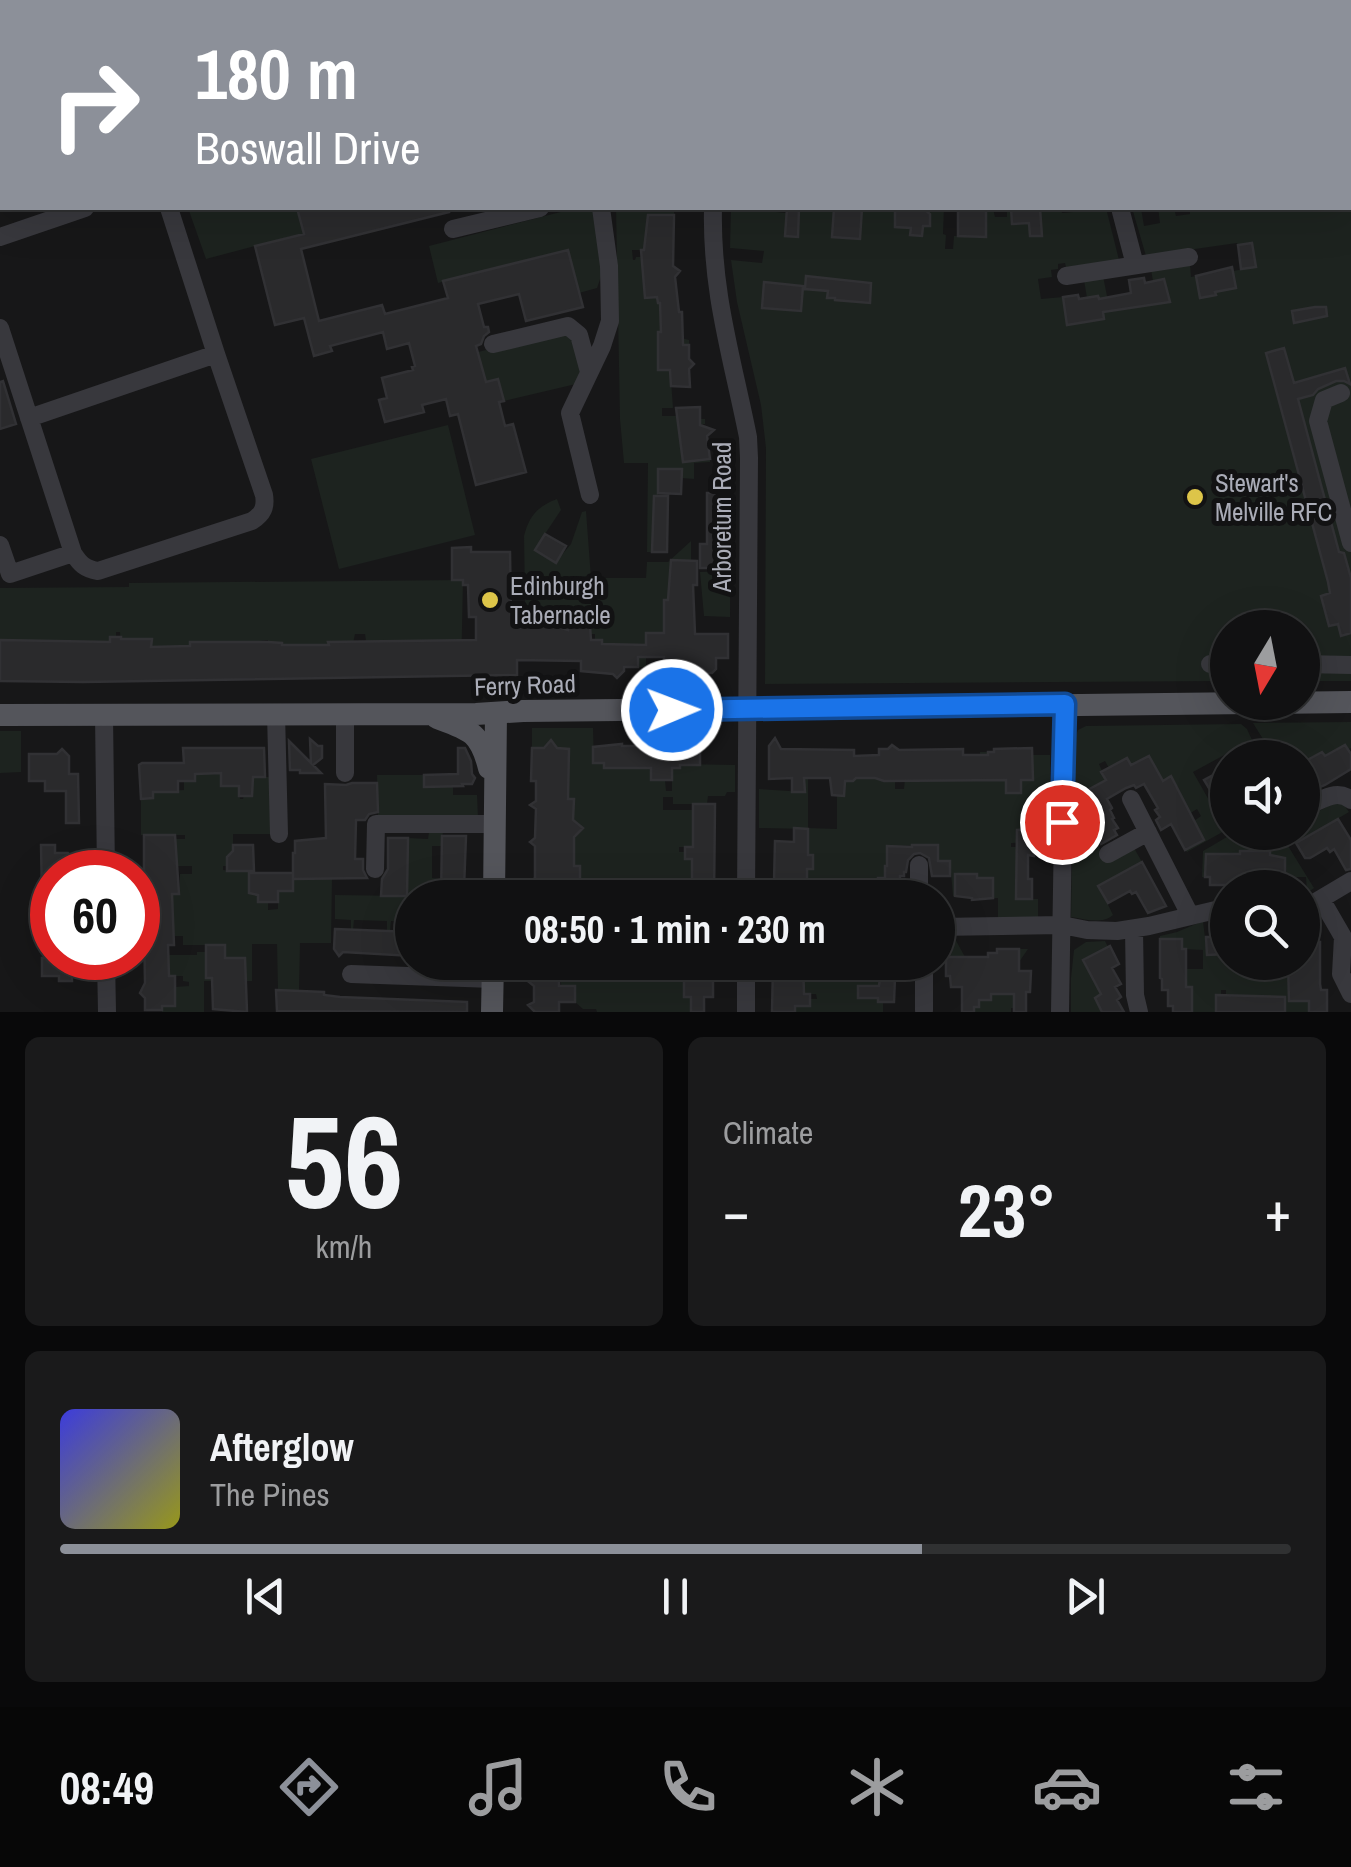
<!DOCTYPE html>
<html lang="en">
<head>
<meta charset="utf-8">
<style>
	:root { --surface:#111112; --page:#1a1a1b; --text:#f1f3f6; --muted:#9c9d9f; --line:#303132; --accent:#8c9099 }
	body { margin:0; font-family:"Archivo Narrow",sans-serif; background:var(--page); color:var(--text); height:100vh; display:flex; flex-direction:column; font-size:38px; white-space:nowrap }
	* { box-sizing:border-box; margin:0 }
	p { font-size:32px; color:var(--muted) }
	.icon { flex:none; width:55px; height:55px; fill:none; stroke:currentColor; stroke-width:2; stroke-linecap:round; stroke-linejoin:round }
	.map { position:relative; height:1012px; overflow:hidden }
	.details { display:flex; flex-direction:column; gap:25px; padding:25px; background:#09090a; flex:1 }
	.details>* { flex:none }
	.top-card { position:absolute; left:0px; top:0px; width:1352px; height:210px; box-shadow:0 10px 40px #0002,0 0 0 2px var(--line); background:#8c9099; color:#fff; overflow:hidden }
	.needle { width:65px; rotate:190deg }
	.buttons { position:absolute; left:1210px; top:610px; display:grid; gap:20px }
	.buttons a { display:grid; place-items:center; width:110px; height:110px; border-radius:50%; background:var(--surface); box-shadow:0 10px 40px #0002,0 0 0 2px var(--line); font-size:50px }
	.speed { position:absolute; left:30px; top:850px; display:flex; gap:20px; font-size:50px; font-weight:700; text-align:center }
	.speed>* { display:grid; place-content:center; width:130px; height:130px; border-radius:50%; background:var(--surface); box-shadow:0 10px 40px #0002,0 0 0 2px var(--line); line-height:1 }
	.speed .limit { border:15px solid #d22; background:#fff; color:#111 }
	.pin { position:absolute; display:grid; place-items:center; width:85px; height:85px; color:#fff; margin:-42px; border:5px solid #fff; border-radius:50%; box-shadow:0 2px 10px #0007 }
	.me { position:absolute; width:110px; margin:-55px; rotate:89deg; stroke-linejoin:round; filter:drop-shadow(0 0 8px #0008) }
	.turn { display:flex; align-items:center; gap:35px; height:210px; padding:0 30px; font-size:45px }
	.turn .icon { width:130px; height:130px; stroke-width:2.5 }
	.turn b { display:block; font-size:70px; line-height:85px }
	.big { font-size:75px; font-weight:800; line-height:1.1 }
	.details .card { flex:1; display:flex; flex-direction:column; justify-content:center; gap:15px; min-width:0; padding:0 35px; border-radius:15px; background:var(--page) }
	.details .dial { align-items:center; gap:0 }
	.dial b { font-size:130px; line-height:1 }
	.song { display:flex; align-items:center; gap:30px }
	.cover { width:120px; height:120px; border-radius:15px; background:linear-gradient(135deg,hsl(240 70% 55%),hsl(60 70% 35%)) }
	.played { height:10px; border-radius:5px; background:linear-gradient(90deg,var(--accent) 70%,var(--line) 70%) }
	.keys { display:flex; justify-content:space-around; direction:ltr }
	.heat { display:flex; justify-content:space-between; align-items:center; font-size:55px; direction:ltr }
	.details .tiles { flex:1; display:grid; gap:25px; grid-template-columns:1fr 1fr }
	.card:last-child { grid-column:span 2 }
	.trip { position:absolute; left:395px; top:880px; width:560px; height:100px; border-radius:50px; background:var(--surface); box-shadow:0 10px 40px #0002,0 0 0 2px var(--line); font-weight:800; line-height:100px; text-align:center }
	.dock { display:flex; height:160px; justify-content:space-around; align-items:center; background:#070707; color:var(--muted) }
	.dock .icon { width:70px; height:70px }
	.dock .current { color:var(--accent) }
	.dock b { font-size:45px; color:var(--text) }
	.map>svg:first-child { display:block }
	.green { fill:#1d231f }
	.building { fill:#2a2a2c; stroke:#313134; stroke-width:2.5 }
	.lines { fill:none; stroke-linecap:round; stroke-linejoin:round }
	.minor { stroke:#38383d; stroke-width:18 }
	.major { stroke:#54555b; stroke-width:22 }
	.route-casing { stroke:#114b97; stroke-width:25 }
	.route { stroke:#1a73e8; stroke-width:18 }
	.poi-dot { fill:#ddc549; stroke:#121213; stroke-width:4 }
	.labels { text-anchor:middle; stroke-width:10; stroke-linejoin:round; paint-order:stroke }
	.poi-label { font-size:25px; fill:#aaacb7; stroke:#121213; text-anchor:start }
	.street-label { font-size:25px; fill:#aaacb7; stroke:#121213 }
</style>
</head>
<body>
<div class="map">
<svg width="1351" height="1012" viewBox="0 0 1351 1012">
	<rect width="100%" height="100%" fill="#171718"/>
	<path class="green" d="M118 0H722V2H119Z
		M756 0H1249L1239 2H756Z
		M1351 198V681H1303L1302 628H1228L1227 681 765 684 766 448 761 405 737 302 731 260 762 263 764 251 730 248 731 208H765V211L787 213 786 224 798 225 799 208H834L832 237 860 238 862 208 895 210 894 221 911 222V235L922 236 923 226H927L930 218 928 212H923V208H944L943 234 946 235 945 249H953L954 236H986V208H993L995 217H1007V208H1011L1012 224 1029 223 1030 236 1042 235 1040 208H1061L1062 213 1073 212V208H1106L1119 260 1066 267 1065 263 1058 264V269L1051 270 1052 277 1038 279 1041 299 1063 297 1067 324 1087 298 1084 280 1103 276 1110 311 1127 308 1125 294 1131 293 1134 308 1170 302 1164 280 1153 281 1151 270 1190 264 1191 277 1196 276 1215 295V292L1236 287 1233 271 1255 267 1251 243 1238 245 1237 243 1146 256 1132 208H1141L1144 226 1160 223 1158 208H1174L1176 216 1190 214V208H1239L1240 212 1250 210V208H1350Z
		M188 208H297L307 247 292 236 206 259Z
		M576 208H594L606 262 597 288 579 293 568 250 438 283 429 246Z
		M616 208H692L695 209 674 208V215L648 220 647 241H645L644 247 649 250H632L633 260H635L636 257H648L649 261 674 258V266H642L645 298 657 297 658 303 676 302 661 313V332H658L689 340V345H661L657 355 658 370H677L671 380 673 408H662V416H697L698 419H705V424L679 427 698 460 710 459V462L694 463V479L682 478 681 469H658V496L654 497 652 552H647L648 463H624L620 419Z
		M562 331 570 333 583 370 576 384 504 401 498 379 486 382 478 352Z
		M448 425 475 535 339 569 311 459Z
		M725 491H731L730 617 704 616 700 572 724 571 722 502 725 501Z
		M557 499 561 510 545 534 556 562 571 544 582 512 586 511 591 578H646L647 562H668L691 541V561H671L668 600 664 601 666 635 646 634V667H638L623 644H602V640H595V634H591V623L572 613V622L568 623V661L563 647V628L549 624 542 627 532 628V660H526L524 536C529 516 538 506 557 499Z
		M463 580 461 677H457L456 640 449 641 452 650 429 651 432 647V641L417 640 416 647 419 651H397L399 641H385L384 647 387 651 366 652 368 642 366 641 365 634H355L352 648 355 652H344L343 645 329 642V645H319V658H310L309 645 290 646V659H282V643H272L268 646V640L259 641 261 658H252L251 643H234L233 658H224L223 643 214 642V650L206 651V658L199 659V680H196L195 665H189V653H176V646H166V653H153V656H148V679H144V640H138V654H121L120 632H116V637L110 638V654H92L91 642 82 643V654H65V642H53V654H36V641L26 640 25 654 8 655V641L0 640V588L129 587V583Z
		M1351 722V748L1348 750 1345 745 1303 767 1302 758 1274 757 1253 723Z
		M1241 724 1247 729 1252 740 1193 772 1226 830 1187 852 1185 850 1204 840 1194 821 1201 816 1197 809 1186 816 1175 797 1181 793 1172 777 1163 781 1148 756 1131 765 1127 758 1109 768 1105 761 1099 764 1106 780 1084 792 1092 807 1089 809 1094 818 1092 820 1098 839 1096 841 1107 861 1134 848 1142 862 1099 886 1113 915C1101 925 1085 919 1071 917L1074 740 1078 730 1086 726Z
		M532 728H593L594 763H604L605 768H641L642 744H653L652 780H665L666 791H672V768L680 767V764L735 765V792H727L725 796H708L707 804H673V797H663V810H700L693 816V847H679V852H685L692 859V897H566V890H573V884L570 880H580V867L574 866 573 837 581 830V827L564 824 574 799 536 798V795H552L569 749 558 748 555 746 532 748Z
		M0 731H21V772L0 773Z
		M980 752H988V777L1032 779V755H1050V829L1017 830V839L1033 842 1011 843V847H1021L1015 877 1016 899H1038V918H998V898H993V879L977 880 976 874H970L969 880 955 885V896H953L950 861H936L937 845 887 846 885 878 878 885 874 886V894L878 895V897H804L807 869 813 868V856L807 855 808 829 759 828V789L804 792V779H808V828L837 829V795H844L843 781 869 764V755H875V779L884 781 895 779V789H904L905 778 975 780 976 755H980Z
		M184 770 191 781H195V774L221 772 239 782 240 799H243L244 795 253 788 251 777H271L273 834H233V857H227V866H223V870L233 871 253 857V883H249V892L258 895V902H268V910L278 909V873H282L287 891H293V879H332L331 943H300L299 990H278L277 944H252V981H204V1012H162V1002L167 1006 175 1005V987L189 986V982L183 981V976H169L168 955H197V952H206V977L242 958H225L224 945H183V936H172L174 923 172 921 144 916V902H163L164 894H179L180 874H192V866H167L175 839H185V835H141V799L153 798V792L184 790Z
		M377 775H424V787L453 785V795H477L478 817 378 819Z
		M1335 802 1344 805 1349 812 1296 843 1290 833 1302 832 1303 820Z
		M443 829 442 846H432V878L442 879V882H432L431 896 441 897 412 898V922L391 921 390 931H387V921L354 920 353 930H351V920L335 919V895L407 896 408 838 428 839 429 832Z
		M1280 833 1314 888 1307 893 1306 877H1291L1290 887H1288L1285 858H1270L1269 847 1261 848V858L1247 851H1240L1239 858 1206 854 1205 877H1202L1203 851 1232 834Z
		M1203 921 1207 954H1227L1228 962 1288 963 1309 1001V1012H1285V1003H1262V996L1254 995 1248 1012V995H1226V990H1221V995H1216V1012H1192V988L1186 987V979L1181 969H1203V950L1182 949 1181 939H1160V936L1177 932Z
		M943 935H953L965 957H977V971L1019 959V949H1028L1015 968V1008H1011V1012H974V1007L979 1006V1000H991L962 957H942Z
		M1105 941 1108 947 1083 961 1101 994 1095 998 1102 1012H1071V978L1074 950 1086 942Z
		M559 962 684 963V996L691 997V1012H597L596 1009H583L575 1002V987L562 988 559 975H534V969L559 970Z
		M803 963H884L883 978H880L879 982 883 986H858V997L878 998 879 1002H883V1012H795V1006H809L810 999H817L816 994H796L803 986Z"/>
	<path class="building" d="M297 208H448L449 212 301 249 319 321 382 305 385 314 448 298 443 281 568 250 583 307 526 321 519 294 478 304 484 327H488L489 332 484 336 481 344 476 346 486 382 498 379 504 401 499 402 505 426 513 424 526 472 476 485 458 414 450 416 446 399 422 405 424 412 385 422 379 400 387 398 382 378 413 370 412 367 415 366 409 343 387 349 383 332 330 346 332 351 314 356 304 318 275 325 255 246 304 234Z
		M787 208H799L798 237 785 236Z
		M834 208H862L860 239 832 237Z
		M895 208H923L930 214V226H923L922 236 910 235 911 228 895 227Z
		M958 208H986V237L958 236Z
		M1011 208H1040L1042 236H1030L1029 223 1012 224Z
		M648 215H674L673 266 680 271 675 277 679 312H682L683 345H689V359L694 364 689 369 690 387 671 386 670 370H658V332H661L660 303H658L657 297 645 298 641 250H644Z
		M1252 243 1256 267 1241 269 1238 245Z
		M1232 267 1236 288 1215 292 1216 295 1200 298 1196 276Z
		M806 276 871 283 870 303 835 300V298H827L828 291 805 289Z
		M1144 278 1145 283 1164 279 1170 302 1103 312 1104 319 1067 325 1063 297 1078 295 1079 299 1098 296 1099 299 1131 293 1129 280Z
		M764 282 803 286 801 311 762 308Z
		M1315 307H1326L1327 316 1294 323 1292 311Z
		M1284 348 1294 383 1345 368 1350 384 1344 381H1336L1318 389 1313 395 1298 399 1339 552 1344 553 1351 578V633L1341 636 1338 624 1329 626 1321 596 1330 593 1328 582 1266 353Z
		M3 381 16 424 0 429V382Z
		M700 407V425L714 430 707 436 710 459 683 462 676 408Z
		M658 469H682L681 494 658 493Z
		M707 493H722L724 568H700V544H707Z
		M654 496H668L667 552H652Z
		M545 534 566 546 556 563 535 550Z
		M471 547V552H510L511 615H520V627H540L549 624 568 630V622H572V612H589L591 640H602V644L646 645V633H664V600H668L671 560 697 561V585H693L695 634H728V658H716V669L712 673H707L702 668 664 666V657H638V667H624V671L617 678 613 674 581 671V661L517 660V675L83 682 0 681V640L110 642V637H121V639H152L151 647 190 646V642H268L282 643V645H329L328 642 476 640V617H469L468 585H463V580H452V548Z
		M775 738 781 749 854 750V756L879 755V749H888L892 745 899 750 963 749V755H988V752H994V749L1032 748 1033 780H1021V793H1006V780L884 781 875 778H856L853 781H845L844 796 832 795 830 778H804L805 792H792V778L769 779V746Z
		M310 739 318 746H322V758L313 765 321 773H300V770H290L289 741 311 763Z
		M551 740 557 748 569 749 568 799H574L573 820 583 828 574 837V866H580V880H573V891L566 890V898H535V885L531 881 535 878V846L530 842 535 838 536 809 530 805 536 801V781H531L532 748H544Z
		M659 740 665 747 684 746 693 743 700 747V765H680V768H672V780H651V768H604V763H593V747L622 744V746H653Z
		M1345 745 1351 754V769L1325 785 1320 787 1316 781 1302 789V763L1322 752 1325 756Z
		M183 748H264L265 777H253L252 796H239V786H221V773L195 774V781H178V792H153V798L141 799 139 765 142 763H184Z
		M458 748H465L471 761 472 774 475 778 472 784H462L463 786 424 787V775L458 774Z
		M62 749 69 756V774H78L79 823H66V791H45V781H29V754H57Z
		M1149 756 1163 781 1171 776 1204 840 1185 850 1171 824 1161 830 1156 820 1160 817 1155 810 1158 808 1144 784 1136 788 1134 785 1126 788 1107 799 1112 808 1110 810 1114 818 1112 819 1118 828 1114 830 1117 835 1101 844 1093 830 1096 828 1092 820 1094 818 1089 809 1092 807 1084 792 1106 780 1101 772 1127 758 1131 765Z
		M1228 767V790L1215 798 1204 780Z
		M352 783H377L378 812 369 814 365 820H356L355 859H363V870L367 878 293 879V853H295V841L326 838 325 784 346 785Z
		M693 804H715L714 898H692V859H685V847H693Z
		M1338 819 1351 840V869L1346 870 1334 849 1330 852 1327 848 1310 858H1305L1296 843Z
		M794 828 808 829V855H813V869H807V896L804 898H790V882H774L775 841 794 842Z
		M1033 829 1034 856 1028 855V879H1032V899H1016L1017 830Z
		M144 835H175L179 894H172L174 945H168L169 976H175V1006H162V1010H145V998L140 993 145 983 144 925 138 916H144V900L140 896 146 888 140 881 144 877Z
		M442 836H466L464 889 471 898H441Z
		M388 838H408L407 896H381L382 879 388 869Z
		M41 845H55V853H68L74 859 70 864 71 872H52V898H42Z
		M233 845H253L254 871H227V857L233 851Z
		M912 845H938V861H950V876H932L929 858 920 853 914 854 908 860 906 872H904V876H900V898H878V878H885V866H887V846L912 847Z
		M1240 851H1270V855L1285 858V882H1232V885H1210V877H1205L1206 854H1240Z
		M1142 862 1166 906 1148 913 1136 892 1132 894 1130 891 1108 903 1098 886Z
		M249 873H293V891H278V902H258V895L249 893Z
		M955 874H977V878H993V898L972 900V898L955 896Z
		M335 929 412 932V956L343 952 339 956 334 949Z
		M1228 930V954L1207 955 1206 937H1211V931Z
		M1160 939H1182V949H1186V987H1192V1012H1173V1006H1168V990H1162V979L1160 978Z
		M1302 942H1320V984L1321 990H1327V1012H1309V1001H1289L1288 962H1302Z
		M206 945H225V958H245L247 1012 213 1009 212 978H206Z
		M1110 946 1119 964 1112 968 1121 984 1115 987 1121 997 1117 1000 1124 1012H1102L1095 998 1101 994 1083 960Z
		M997 949H1019V971H1031L1030 992H1026V1012H1014V994H991V1000H979V1007H974V1012H962V987H951L950 976H946V957H988V953H997Z
		M42 958H71L72 981H59V976H42Z
		M534 962H559V986H575V1002H559V1012H535L528 1005 534 1002V986L529 982 534 978Z
		M684 962H713V997H704V1012H691V997H684Z
		M779 962H803L804 994H810V1006H795V1012H772L773 965H779Z
		M884 962H899L898 977H895L894 1002H878V998H858V986H879L880 978H883Z
		M276 990 324 992V995L340 997 467 1002V1012L277 1011Z
		M1216 995 1285 997V1012H1216Z"/>
	<g class="lines">
		<path class="minor" d="M739 2V0
			M1350 104 1351 103
			M713 208C711 291 732 357 748 437L749 458 746 898
			M1120 208 1135 265
			M453 229 540 208
			M0 237 85 208
			M1066 276 1189 257
			M0 328 73 553
			M493 344 568 326 579 335 589 372
			M1341 393 1324 400 1318 421 1351 543
			M29 418 216 354
			M590 495 570 413 602 346 610 321 609 266 601 208
			M0 545 10 574 73 553C80 564 85 569 98 571L252 521C263 514 266 507 264 495L216 354 169 208
			M1210 664H1228
			M1302 664 1351 665
			M276 713 279 834
			M104 715 106 872
			M345 773V714
			M1131 799 1190 915
			M1302 807C1320 803 1335 787 1351 800
			M1108 854 1148 832
			M375 869 376 824H495
			M919 898V865
			M1321 899 1343 937 1341 974 1351 994
			M1302 906 1314 903 1351 881
			M938 927 1062 925 1087 930 1117 931 1149 926 1228 907
			M1134 929 1135 995 1139 1012
			M106 958 107 1012
			M924 962V1010
			M351 974 493 979
			M746 1012V962
			M1060 1012 1065 705"/>
		<path class="major" d="M0 715 476 714 523 711 1351 702
			M437 718C470 730 480 732 489 768
			M494 898 496 713
			M492 1012 493 962"/>
	</g>
	<g class="lines">
		<g class="route-casing">
			<path id="route" d="M672 710 1065 704 1062 822"/>
		</g>
		<use href="#route" class="route"/>
	</g>
	<g class="poi-dot">
		<circle cx="1195" cy="497" r="10"/>
		<circle cx="490" cy="600" r="10"/>
	</g>
	<g class="labels">
		<g class="poi-label">
			<text x="1215" y="492">Stewart's<tspan x="1215" dy="29">Melville RFC</tspan></text>
			<text x="510" y="595">Edinburgh<tspan x="510" dy="29">Tabernacle</tspan></text>
		</g>
		<g class="street-label">
			<text transform="translate(722 517) rotate(-90)" y="9">Arboretum Road</text>
			<text transform="translate(525 685) rotate(-2)" y="9">Ferry Road</text>
		</g>
	</g>
</svg>
<div class="buttons">
<a><svg class="needle" viewBox="-14 -14 28 28"><path d="M0-13l5 13h-10z" fill="#e53935"/><path d="M0 13l5-13h-10z" fill="#9c9d9f"/></svg></a>
<a><svg class="icon" aria-label="sound" viewBox="0 0 24 24"><path d="M4 9h4l5-4v14l-5-4H4zM17 9q2 3 0 6"/></svg></a>
<a><svg class="icon" aria-label="search" viewBox="0 0 24 24"><circle cx="10" cy="10" r="6"/><path d="M15 15l6 6"/></svg></a>
</div>
<div class="speed"><div class="limit">60</div></div>
<div class="pin" style="left:1062px;top:822px;background:#d93025"><svg class="icon" aria-label="arrive" viewBox="0 0 24 24"><path d="M6 21V4h12l-3 4 3 4H6"/></svg></div>
<svg class="me" style="left:672px;top:710px" viewBox="-20 -20 40 40"><circle r="17" fill="#1a73e8" stroke="#fff" stroke-width="3"/><path d="M0-11L8 9 0 5-8 9z" fill="#fff"/></svg>
<div class="trip">08:50 · 1 min · 230 m</div>
<div class="top-card">
<div class="turn"><svg class="icon" aria-label="right" viewBox="0 0 24 24"><path d="M7 20v-9h11M14 6l5 5-5 5"/></svg><div><b>180 m</b>Boswall Drive</div></div>
</div>
</div>
<section class="details">
<div class="tiles">
<div class="card dial"><b>56</b><p>km/h</p></div>
<div class="card"><p>Climate</p>
<div class="heat"><a>−</a><b class="big">23°</b><a>+</a></div>
</div>
<div class="card">
<div class="song"><i class="cover"></i><div><b>Afterglow</b><p>The Pines</p></div></div>
<div class="played"></div>
<div class="keys"><svg class="icon" aria-label="previous" viewBox="0 0 24 24"><path d="M18 5L8 12l10 7zM5 5v14"/></svg><svg class="icon" aria-label="pause" viewBox="0 0 24 24"><path d="M8 5v14M16 5v14"/></svg><svg class="icon" aria-label="next" viewBox="0 0 24 24"><path d="M6 5l10 7-10 7zM19 5v14"/></svg></div>
</div>
</div>
</section>
<nav class="dock">
<b>08:49</b>
<svg class="icon current" aria-label="directions" viewBox="0 0 24 24"><path d="M12 3l9 9-9 9-9-9zM9 14v-3h6M13 9l2 2-2 2"/></svg>
<svg class="icon" aria-label="music" viewBox="0 0 24 24"><path d="M9 18V5l10-2v13"/><circle cx="6" cy="18" r="3"/><circle cx="16" cy="16" r="3"/></svg>
<svg class="icon" aria-label="phone" viewBox="0 0 24 24"><path d="M5 4h4l2 5-3 2q2 4 5 5l2-3 5 2v4C11 20 4 13 5 4z"/></svg>
<svg class="icon" aria-label="climate" viewBox="0 0 24 24"><path d="M12 3v18M4 7l16 10M4 17L20 7"/></svg>
<svg class="icon" aria-label="car" viewBox="0 0 24 24"><path d="M5 17H2v-5l4-1 3-4h7l3 4 3 1v5h-3M9 17h6M6 11h13"/><circle cx="7" cy="17" r="2"/><circle cx="17" cy="17" r="2"/></svg>
<svg class="icon" aria-label="filters" viewBox="0 0 24 24"><path d="M4 7h16M4 17h16"/><circle cx="9" cy="7" r="2"/><circle cx="15" cy="17" r="2"/></svg>
</nav>
</body>
</html>
